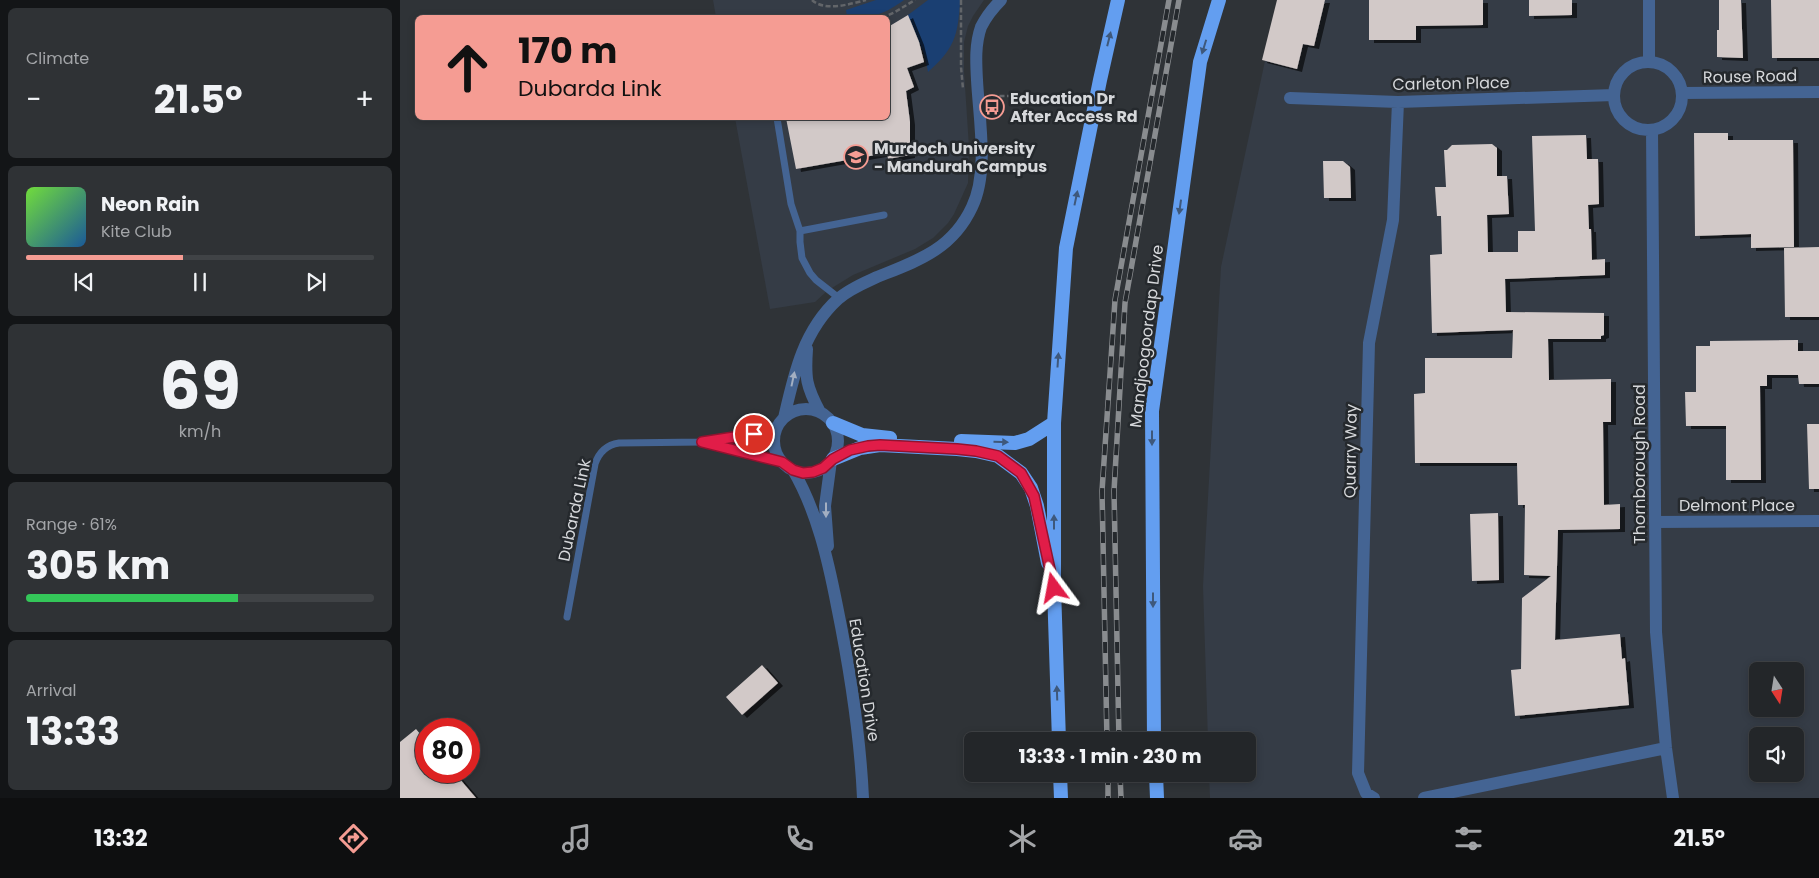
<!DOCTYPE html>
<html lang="en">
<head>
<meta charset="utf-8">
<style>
	:root { --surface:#232629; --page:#2f3235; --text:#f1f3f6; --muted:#a3a5a8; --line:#404346; --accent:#f59c93 }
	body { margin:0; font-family:Poppins,sans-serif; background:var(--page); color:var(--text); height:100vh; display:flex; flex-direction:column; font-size:19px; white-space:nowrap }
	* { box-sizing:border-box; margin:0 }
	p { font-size:16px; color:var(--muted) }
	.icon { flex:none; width:28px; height:28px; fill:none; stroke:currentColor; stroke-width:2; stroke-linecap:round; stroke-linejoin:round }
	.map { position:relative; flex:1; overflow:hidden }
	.drawer { display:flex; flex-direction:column; gap:8px; padding:8px; background:#131517; width:400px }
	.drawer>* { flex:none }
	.banner { position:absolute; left:15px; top:15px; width:475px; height:105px; border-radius:8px; box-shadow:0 2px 8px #0003,0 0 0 1px var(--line); background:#f59c93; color:#111; overflow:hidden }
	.needle { width:32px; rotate:168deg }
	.tools { position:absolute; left:1349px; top:662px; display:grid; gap:10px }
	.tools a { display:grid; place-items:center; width:55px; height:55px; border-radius:8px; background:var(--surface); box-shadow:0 2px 8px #0003,0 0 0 1px var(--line); font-size:25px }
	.speed { position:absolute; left:15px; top:718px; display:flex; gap:10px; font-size:25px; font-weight:700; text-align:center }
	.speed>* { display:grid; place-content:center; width:65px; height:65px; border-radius:50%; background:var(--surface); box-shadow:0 2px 8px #0003,0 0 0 1px var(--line); line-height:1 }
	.speed .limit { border:8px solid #d22; background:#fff; color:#111 }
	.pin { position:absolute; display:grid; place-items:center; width:42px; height:42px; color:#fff; margin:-21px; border:2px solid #fff; border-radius:50%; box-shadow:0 1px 5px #0007 }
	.me { position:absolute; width:55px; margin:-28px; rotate:347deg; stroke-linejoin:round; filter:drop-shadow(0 0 4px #0008) }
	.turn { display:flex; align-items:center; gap:18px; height:105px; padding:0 20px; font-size:22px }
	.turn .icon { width:65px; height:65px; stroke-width:2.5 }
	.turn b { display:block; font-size:35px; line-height:42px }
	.big { font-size:38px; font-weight:700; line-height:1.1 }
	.drawer .card { flex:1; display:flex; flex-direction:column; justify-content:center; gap:8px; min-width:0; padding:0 18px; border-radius:8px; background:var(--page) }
	.drawer .dial { align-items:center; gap:0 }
	.dial b { font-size:65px; line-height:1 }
	.song { display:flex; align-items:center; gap:15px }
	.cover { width:60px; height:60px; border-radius:8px; background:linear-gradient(135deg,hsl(100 70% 55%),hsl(210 70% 35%)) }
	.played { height:5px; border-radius:2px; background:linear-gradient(90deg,var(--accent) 45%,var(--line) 45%) }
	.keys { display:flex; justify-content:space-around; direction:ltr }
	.heat { display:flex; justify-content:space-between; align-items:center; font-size:28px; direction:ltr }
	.charge { height:8px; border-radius:4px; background:linear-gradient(90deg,#34c759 61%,var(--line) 0) }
	.trip { position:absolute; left:564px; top:732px; width:292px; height:50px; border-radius:8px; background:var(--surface); box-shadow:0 2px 8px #0003,0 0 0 1px var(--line); font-weight:700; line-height:50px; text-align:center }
	.dock { display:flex; height:80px; justify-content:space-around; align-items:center; background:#0e0f10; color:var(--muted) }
	.dock .icon { width:35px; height:35px }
	.dock .current { color:var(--accent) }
	.dock b { font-size:22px; color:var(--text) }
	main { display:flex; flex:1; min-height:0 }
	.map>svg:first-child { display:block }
	.built { fill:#353c46; fill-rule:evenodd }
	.green { fill:#1a3f72 }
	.building { fill:#d2c9c8; filter:url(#shadow) }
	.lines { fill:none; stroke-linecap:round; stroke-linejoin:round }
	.path { stroke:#626569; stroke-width:2.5; stroke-dasharray:5 2.5; stroke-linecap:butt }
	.service { stroke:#446493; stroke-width:7 }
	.minor { stroke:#446493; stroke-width:12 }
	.trunk { stroke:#639ef0; stroke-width:14 }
	.rail-casing { stroke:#898c8f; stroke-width:5.5 }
	.rail { stroke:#25292d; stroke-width:4; stroke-dasharray:11; stroke-linecap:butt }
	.oneway { fill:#3e587b }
	.oneway2 { fill:#a3afc2 }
	.route-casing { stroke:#92132f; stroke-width:12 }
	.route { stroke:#e11d48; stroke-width:9 }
	.labels { text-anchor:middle; stroke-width:5; stroke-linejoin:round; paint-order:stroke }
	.street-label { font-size:16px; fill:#d6d8db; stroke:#25292d }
	.poi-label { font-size:16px; font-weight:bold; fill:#d6d8db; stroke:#25292d; text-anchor:start }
</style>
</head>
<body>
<main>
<section class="drawer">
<div class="card"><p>Climate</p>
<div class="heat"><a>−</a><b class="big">21.5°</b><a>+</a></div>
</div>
<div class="card">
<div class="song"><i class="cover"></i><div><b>Neon Rain</b><p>Kite Club</p></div></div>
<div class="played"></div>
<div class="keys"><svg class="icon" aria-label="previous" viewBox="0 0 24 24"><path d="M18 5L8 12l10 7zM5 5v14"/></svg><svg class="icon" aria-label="pause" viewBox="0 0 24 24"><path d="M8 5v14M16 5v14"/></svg><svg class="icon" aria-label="next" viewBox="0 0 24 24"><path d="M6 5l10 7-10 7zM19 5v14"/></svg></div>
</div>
<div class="card dial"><b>69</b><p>km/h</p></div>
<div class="card"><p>Range · 61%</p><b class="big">305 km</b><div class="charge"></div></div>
<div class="card"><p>Arrival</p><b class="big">13:33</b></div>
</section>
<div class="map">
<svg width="1419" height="798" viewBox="0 0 1419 798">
	<defs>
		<filter id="shadow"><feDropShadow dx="5" dy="3" stdDeviation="0" flood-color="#0009"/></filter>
	</defs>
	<rect width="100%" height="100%" fill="#2f3337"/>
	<path class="built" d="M313 0H584L573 16 568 26 564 42V71L569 147 568 183 554 214 548 223 533 238 515 249 453 275 427 291 415 302 370 309 335 118H488V18L316 17Z
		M878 0H1419V798H810L809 774H848V741H808L803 586 821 267ZM1358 671H1395V709H1358ZM1358 736H1395V774H1358Z"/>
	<path class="green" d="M476 0H504C483 15 473 18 447 17L446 10Z
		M528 0H560V2C558 36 554 49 528 72L525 56 508 15Z"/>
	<path class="building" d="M877 0H925L914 46 903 44 897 69 862 60Z
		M969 0H1083V25L1016 26V40H969Z
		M1129 0H1172V15L1129 16Z
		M1319 0H1341L1343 58 1317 57V30H1319Z
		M1371 0H1419V58H1372Z
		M508 15 519 42 524 62 507 68 514 87 506 91 510 122V155L488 159 487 153 396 169 386 118H488V27Z
		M1294 133H1328V140H1393L1394 247 1351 248V234L1295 236Z
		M1186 135 1187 159H1198L1199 204 1188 205 1189 229H1191L1192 260 1205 259V275L1105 279 1106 312 1204 313V335L1201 336V339H1148L1149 380 1211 379V422H1203L1204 505 1220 504V529L1158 530 1155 640 1220 634 1222 659 1225 658 1229 705 1115 716 1111 670 1121 669 1122 598 1151 576 1124 575 1125 505H1118L1117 463H1015L1014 394 1025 393V358H1112L1113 330 1032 333 1030 255 1042 254 1041 216H1037L1035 187H1046L1044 150H1047L1052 145 1092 144 1097 148V176H1107L1109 214 1087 215 1088 252H1118V231H1135L1132 136Z
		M923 161H943L950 167 951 198H924Z
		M1419 247V317H1385L1384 248Z
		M1398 340V351H1419V384H1399L1398 375H1367V386H1360L1361 480H1326V426H1286L1285 392H1296V346H1310V341Z
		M1407 424H1419V489H1409Z
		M1098 513 1099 580 1072 581 1070 514Z
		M362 665 378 683 342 715 326 697Z
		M16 729 26 741V771H53L76 798H0V742Z"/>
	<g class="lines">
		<path class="path" d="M412 0C425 12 450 4 466 0
			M561 0V67L563 89
			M482 18 495 12 515 0
			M592 96H661L682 98"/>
		<path class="service" d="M377 118 391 204 400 231V242L402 258 410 273 416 280 439 298
			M400 231 484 215
			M307 443 382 462
			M167 617 195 464C199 452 206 445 219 443L302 442 347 436 379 424"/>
		<path class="minor" d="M1249 0V62
			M1214 96a34 34 0 1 1 68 0a34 34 0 1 1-68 0Z
			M1282 93 1419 92
			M890 98 998 102 1214 95
			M1252 130 1256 632 1266 748 1273 798
			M407 349C405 378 406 386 420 412
			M374 441a32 32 0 1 1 64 0a32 32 0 1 1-64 0Z
			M384 418C394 374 403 331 438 299 449 289 464 283 477 277 517 261 552 250 572 207 589 172 579 119 577 80 576 62 575 44 581 27 586 17 593 8 601 0
			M393 470C417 511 428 560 437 606 450 670 460 733 463 798
			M1255 522 1419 521
			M428 546 425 506 431 461
			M974 798 966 793 958 773 969 343 993 220 998 102
			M1024 798 1266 748"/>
		<path class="trunk" d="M433 423 462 435 490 438
			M561 441 615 443 629 439 654 423
			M433 459 460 448 480 445 557 449 576 451 598 456 621 473 631 488 637 506 648 563
			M659 741 654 588V423L666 248 700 80 718 0
			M754 741 752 411 800 62 819 0
			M660 774 661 798
			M756 774 757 798"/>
		<g class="rail-casing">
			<path id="rail" d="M707 741 702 491 715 300 769 0
				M719 741 714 491 725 303 779 0
				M708 774V798
				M720 774 721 798"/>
		</g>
		<use href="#rail" class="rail"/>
	</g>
	<defs><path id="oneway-solid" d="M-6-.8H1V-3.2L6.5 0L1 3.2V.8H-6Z" transform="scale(1.25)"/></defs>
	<g class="oneway">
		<use href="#oneway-solid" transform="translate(709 39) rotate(-76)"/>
		<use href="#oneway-solid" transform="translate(804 47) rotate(107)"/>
		<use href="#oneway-solid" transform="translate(676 198) rotate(-78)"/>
		<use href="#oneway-solid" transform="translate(780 207) rotate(98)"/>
		<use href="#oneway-solid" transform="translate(658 360) rotate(-86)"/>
		<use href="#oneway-solid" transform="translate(752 438) rotate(90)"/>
		<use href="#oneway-solid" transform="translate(601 442) rotate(2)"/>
		<use href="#oneway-solid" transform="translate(654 522) rotate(-90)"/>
		<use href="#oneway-solid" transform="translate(753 600) rotate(90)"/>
		<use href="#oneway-solid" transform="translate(657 693) rotate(-92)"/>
	</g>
	<g class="oneway2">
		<use href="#oneway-solid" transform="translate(393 379) rotate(-78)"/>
		<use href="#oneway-solid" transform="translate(426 510) rotate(90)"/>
	</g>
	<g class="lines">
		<g class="route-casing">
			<path id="route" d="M354 434 302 442 382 462 393 470 403 473 413 472 423 468 433 459 450 450 468 446 480 445 557 449 576 451 598 456 621 473 634 496 654 588"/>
		</g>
		<use href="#route" class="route"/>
	</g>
	<defs>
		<g id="bus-ring" transform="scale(1.25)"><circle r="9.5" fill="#25292d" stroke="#f59c93" stroke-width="1.5"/><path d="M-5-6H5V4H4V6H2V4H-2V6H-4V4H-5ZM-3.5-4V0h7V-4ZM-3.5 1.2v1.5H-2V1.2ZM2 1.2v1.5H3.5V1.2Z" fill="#f59c93"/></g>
		<g id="university-ring" transform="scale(1.25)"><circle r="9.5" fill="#25292d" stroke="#f59c93" stroke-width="1.5"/><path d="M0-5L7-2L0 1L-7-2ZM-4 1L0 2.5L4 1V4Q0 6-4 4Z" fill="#f59c93"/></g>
	</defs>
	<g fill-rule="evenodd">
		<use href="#bus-ring" x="592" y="107"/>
		<use href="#university-ring" x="456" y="157"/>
	</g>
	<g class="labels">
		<g class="street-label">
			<text transform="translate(1350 76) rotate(-1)" y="6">Rouse Road</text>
			<text transform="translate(1051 83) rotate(-1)" y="6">Carleton Place</text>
			<text transform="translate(746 336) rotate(-83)" y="6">Mandjoogoordap Drive</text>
			<text transform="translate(950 451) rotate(-89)" y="6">Quarry Way</text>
			<text transform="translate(1239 464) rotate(-90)" y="6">Thornborough Road</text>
			<text x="1337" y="511">Delmont Place</text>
			<text transform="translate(174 510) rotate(-78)" y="6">Dubarda Link</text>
			<text transform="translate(465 680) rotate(81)" y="6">Education Drive</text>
		</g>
		<g class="poi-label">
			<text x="610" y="104">Education Dr<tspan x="610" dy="18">After Access Rd</tspan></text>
			<text x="474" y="154">Murdoch University<tspan x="474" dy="18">- Mandurah Campus</tspan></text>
		</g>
	</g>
</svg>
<div class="tools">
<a><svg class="needle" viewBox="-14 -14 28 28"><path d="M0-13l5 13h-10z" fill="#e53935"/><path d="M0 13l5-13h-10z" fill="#a3a5a8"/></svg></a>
<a><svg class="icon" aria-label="sound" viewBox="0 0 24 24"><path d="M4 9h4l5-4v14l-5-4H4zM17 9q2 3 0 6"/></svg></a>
</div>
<div class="speed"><div class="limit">80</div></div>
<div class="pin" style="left:354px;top:434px;background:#d93025"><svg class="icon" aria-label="arrive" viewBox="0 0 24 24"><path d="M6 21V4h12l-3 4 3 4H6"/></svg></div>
<svg class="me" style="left:654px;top:588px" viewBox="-20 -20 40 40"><path d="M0-17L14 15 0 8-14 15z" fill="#e11d48" stroke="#fff" stroke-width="4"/></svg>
<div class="trip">13:33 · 1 min · 230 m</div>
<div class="banner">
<div class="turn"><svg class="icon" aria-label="ahead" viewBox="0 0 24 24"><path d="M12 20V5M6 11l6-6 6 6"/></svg><div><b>170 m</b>Dubarda Link</div></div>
</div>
</div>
</main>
<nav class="dock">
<b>13:32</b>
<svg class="icon current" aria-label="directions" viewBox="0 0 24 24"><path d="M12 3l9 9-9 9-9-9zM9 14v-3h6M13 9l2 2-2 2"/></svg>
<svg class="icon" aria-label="music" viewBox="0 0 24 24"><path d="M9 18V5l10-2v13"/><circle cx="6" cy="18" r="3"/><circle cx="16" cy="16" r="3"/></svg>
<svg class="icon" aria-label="phone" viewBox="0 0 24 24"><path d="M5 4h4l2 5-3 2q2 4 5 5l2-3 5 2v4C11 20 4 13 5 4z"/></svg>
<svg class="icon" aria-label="climate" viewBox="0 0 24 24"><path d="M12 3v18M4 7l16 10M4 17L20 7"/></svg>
<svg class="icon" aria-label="car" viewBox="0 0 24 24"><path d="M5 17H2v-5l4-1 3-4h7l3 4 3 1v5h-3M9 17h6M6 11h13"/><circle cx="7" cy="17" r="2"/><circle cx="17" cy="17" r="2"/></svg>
<svg class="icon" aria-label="filters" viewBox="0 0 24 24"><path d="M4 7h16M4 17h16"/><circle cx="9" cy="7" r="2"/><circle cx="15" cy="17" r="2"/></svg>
<b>21.5°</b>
</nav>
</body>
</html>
